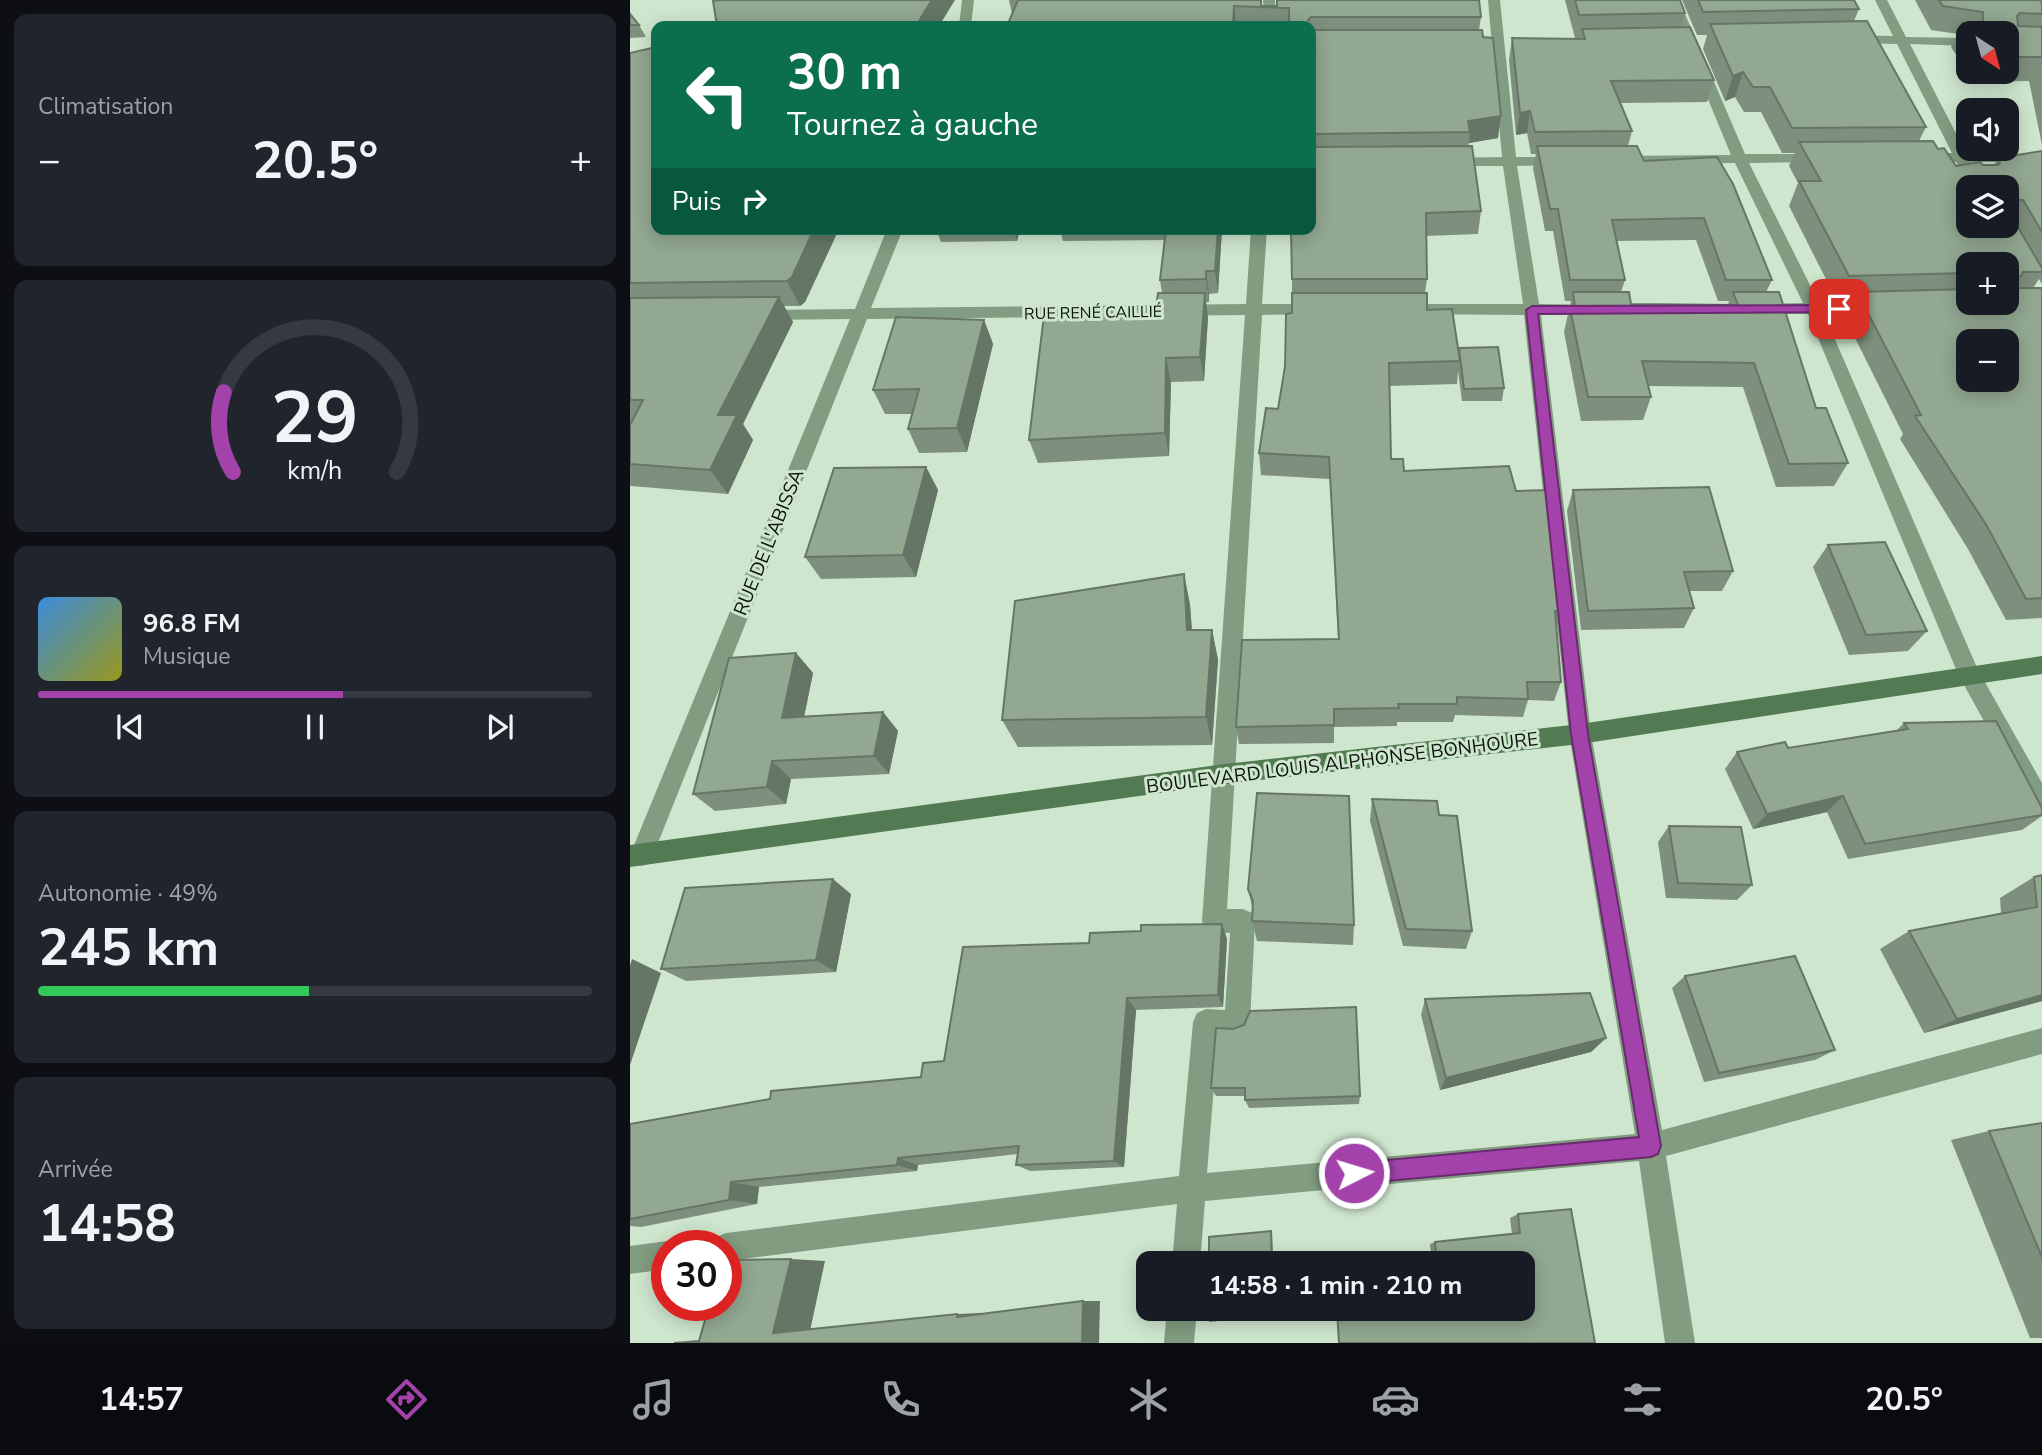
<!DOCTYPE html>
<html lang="fr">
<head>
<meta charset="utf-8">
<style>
	:root { --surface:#171b24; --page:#20242c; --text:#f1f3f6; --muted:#9ea1a6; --line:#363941; --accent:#a242aa }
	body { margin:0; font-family:"Nunito Sans",sans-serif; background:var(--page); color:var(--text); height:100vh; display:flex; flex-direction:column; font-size:26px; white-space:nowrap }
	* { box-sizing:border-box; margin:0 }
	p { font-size:23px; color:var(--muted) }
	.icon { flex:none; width:38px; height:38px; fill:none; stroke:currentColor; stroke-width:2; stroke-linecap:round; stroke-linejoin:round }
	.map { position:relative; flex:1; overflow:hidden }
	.panel { display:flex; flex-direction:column; gap:14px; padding:14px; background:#0d0f14; width:630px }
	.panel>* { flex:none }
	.hud { position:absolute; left:21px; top:21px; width:665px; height:214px; border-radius:14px; box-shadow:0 4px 18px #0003; background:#0b6e4f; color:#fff; overflow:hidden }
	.needle { width:46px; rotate:144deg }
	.controls { position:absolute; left:1326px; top:21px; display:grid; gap:14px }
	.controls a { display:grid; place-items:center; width:63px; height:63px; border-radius:14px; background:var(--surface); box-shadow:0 4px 18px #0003; font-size:35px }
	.speed { position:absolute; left:21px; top:1230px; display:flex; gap:14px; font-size:35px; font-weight:700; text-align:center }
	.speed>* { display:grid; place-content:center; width:91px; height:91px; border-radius:50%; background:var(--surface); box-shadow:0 4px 18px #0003; line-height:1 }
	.speed .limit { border:10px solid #d22; background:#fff; color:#111 }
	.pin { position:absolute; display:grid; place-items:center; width:60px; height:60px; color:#fff; margin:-30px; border-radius:14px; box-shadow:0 4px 10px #0006 }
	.me { position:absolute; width:77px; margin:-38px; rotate:85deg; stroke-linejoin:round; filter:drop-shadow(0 0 5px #0008) }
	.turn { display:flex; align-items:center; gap:24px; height:147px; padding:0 21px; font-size:32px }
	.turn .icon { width:91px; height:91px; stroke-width:2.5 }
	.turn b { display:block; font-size:49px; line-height:60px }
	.then { display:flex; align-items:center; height:66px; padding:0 21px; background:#0003; gap:14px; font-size:26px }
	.big { font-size:52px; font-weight:700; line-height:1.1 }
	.panel .tile { flex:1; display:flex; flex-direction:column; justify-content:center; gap:10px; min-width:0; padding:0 24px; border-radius:14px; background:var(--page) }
	.panel .dial { align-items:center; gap:0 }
	.dial svg { height:182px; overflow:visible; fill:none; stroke:var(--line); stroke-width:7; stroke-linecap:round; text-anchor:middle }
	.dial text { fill:var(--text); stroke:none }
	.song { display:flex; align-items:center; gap:21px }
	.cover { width:84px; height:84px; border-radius:10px; background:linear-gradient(135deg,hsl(210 70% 55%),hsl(60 70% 35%)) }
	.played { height:7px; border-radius:4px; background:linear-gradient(90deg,var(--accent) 55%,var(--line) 55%) }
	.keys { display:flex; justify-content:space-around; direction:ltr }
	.heat { display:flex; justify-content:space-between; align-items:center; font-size:38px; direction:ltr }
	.charge { height:10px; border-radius:5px; background:linear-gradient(90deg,#34c759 49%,var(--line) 0) }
	.trip { position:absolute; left:506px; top:1251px; width:399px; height:70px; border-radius:14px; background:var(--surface); box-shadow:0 4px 18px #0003; font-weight:700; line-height:70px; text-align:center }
	.dock { display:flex; height:112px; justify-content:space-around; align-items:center; background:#090b0e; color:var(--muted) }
	.dock .icon { width:49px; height:49px }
	.dock .active { color:var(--accent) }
	.dock b { font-size:32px; color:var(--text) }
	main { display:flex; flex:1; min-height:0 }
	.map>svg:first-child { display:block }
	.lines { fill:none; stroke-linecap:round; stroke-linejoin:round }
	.street { fill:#819c80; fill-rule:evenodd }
	.secondary { fill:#537b53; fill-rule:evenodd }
	.wall { fill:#7e907d; fill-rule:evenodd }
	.shaded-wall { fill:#667666 }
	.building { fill:#92a891; stroke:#667666; stroke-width:2; fill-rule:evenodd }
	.route { fill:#a242aa; stroke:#692b6e; stroke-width:2 }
	.labels { text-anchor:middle; stroke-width:6; stroke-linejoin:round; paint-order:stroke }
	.far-street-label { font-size:16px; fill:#0c140c; stroke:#cfe6ce }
	.street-label { font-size:19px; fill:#0c140c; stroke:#cfe6ce }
</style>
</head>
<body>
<main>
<section class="panel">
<div class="tile"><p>Climatisation</p>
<div class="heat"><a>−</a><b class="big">20.5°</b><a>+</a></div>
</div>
<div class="tile dial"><svg viewBox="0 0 100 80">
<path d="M14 69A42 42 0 1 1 86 69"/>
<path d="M14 69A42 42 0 0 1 10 34" stroke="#a242aa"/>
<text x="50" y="56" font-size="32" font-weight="700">29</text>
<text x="50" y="72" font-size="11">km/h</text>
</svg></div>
<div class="tile">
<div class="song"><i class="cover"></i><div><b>96.8 FM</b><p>Musique</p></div></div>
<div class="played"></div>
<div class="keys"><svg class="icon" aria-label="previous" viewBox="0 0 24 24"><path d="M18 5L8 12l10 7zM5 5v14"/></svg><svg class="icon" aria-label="pause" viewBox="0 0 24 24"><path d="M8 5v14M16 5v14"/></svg><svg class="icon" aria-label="next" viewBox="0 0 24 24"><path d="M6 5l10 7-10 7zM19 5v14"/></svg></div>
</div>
<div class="tile"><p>Autonomie · 49%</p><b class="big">245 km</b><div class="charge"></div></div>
<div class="tile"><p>Arrivée</p><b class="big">14:58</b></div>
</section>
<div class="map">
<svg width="1412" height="1343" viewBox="0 0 1412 1343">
	<rect width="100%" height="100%" fill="#cfe6ce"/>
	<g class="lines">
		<path class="street" d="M332 0H344L341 26H329Z
			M633 0H645L646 26H634Z
			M858 0H870L886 157H931L938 161 931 165 887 166 909 304 965 305 973 310 965 315H911L961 734 1032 1130 1412 1028V1054L1036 1156 1065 1343H1035L1009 1161 575 1201 570 1264H542L547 1204 96 1261V1246H82L86 1237 96 1233 549 1176 563 1022 567 1013 576 1009 595 1010 600 933H584L575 929 572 921 615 315 237 319 20 863 12 866 4 863 0 855 220 319 130 320 122 315 130 310 225 309 257 229H273L241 308 616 304 621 229H637L632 304H689L697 309 689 314 632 315 597 909H613L622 913 625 921 620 1023 616 1032 607 1036 588 1035 577 1173 1005 1134 939 734 894 315 770 314 762 309 770 304H893L873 166H816L809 162 816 158 872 157Z
			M1037 0H1049L1115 154H1190L1197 158 1190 162 1119 163 1189 303H1245L1253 308 1245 313 1194 314 1348 670 1412 783V815L1404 812 1328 674 1178 314H1127L1119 309 1127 304 1173 303 1105 163 987 164 980 160 987 156 1101 155Z
			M1245 0H1257L1276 37 1339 38V46L1280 44 1336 153 1412 154V162H1340L1353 187H1339L1326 162 1287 160 1285 157 1292 153H1322L1267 44 1218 43 1212 39 1218 35 1263 36Z
			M37 1241 48 1246H37V1269L0 1274V1246Z
			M537 1309H567L564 1343H534Z"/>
		<path class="secondary" d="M1412 656V674L950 744 595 784 0 867V845L595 764 950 724Z"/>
	</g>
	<path class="wall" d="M379 0H631V6L851 17 849 30 868 138 839 143 838 146 851 211 848 234 796 236 797 279 795 293 797 310 828 351 874 388 872 401H832L828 371 827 384 760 386 761 459 774 471 886 491 932 611 926 628 931 682 924 701 898 700 893 717 825 715 823 722H767V726L704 727V743L609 744 606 727 708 639 700 479 631 475 629 453 648 409 662 313V279L681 229V26H377L382 14Z
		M935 0H1050L1055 13 1052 27 1084 80 1077 102 990 103 1002 131 998 146 1142 280 1136 292 1186 408 1218 463 1204 486 1146 487 1113 387 1018 386 1021 397 1013 420 951 421 934 332 941 301H935L923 231H915L903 168 906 154H901L897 133 886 135 879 60 882 38 950 39V38H945ZM1066 240 1088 301H1099L1098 305 1001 304 991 292 995 280 986 241Z
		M1052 0H1224L1229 9 1224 21 1296 127 1289 141 1308 149 1326 166 1364 165 1368 158 1412 151V284L1409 279 1403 288H1412V618L1376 620 1338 549 1270 439 1273 434 1214 316 1222 300 1207 301 1159 206 1168 183 1159 166 1165 153H1152L1131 112H1114L1105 97 1095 101 1073 49 1077 35H1067ZM1377 187V226H1339ZM1339 264H1377V303H1339Z
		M1285 0H1410L1412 3V145L1399 81 1344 82 1321 47 1328 34 1301 30ZM1339 33H1377V72H1339Z
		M0 14 9 25 16 37 0 38Z
		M0 53 26 229H209L175 302 170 306H154L163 322 113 424 123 440 98 494 1 486 0 485Z
		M306 229H390L387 241 311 242Z
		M428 229H592L588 293 579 294V302H576L578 317 574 381 541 382 539 456 408 463 399 440 525 314 532 293 530 280 535 240 433 241 430 229Z
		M354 320 363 344 337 452 289 453 278 429 282 414H255L243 390Z
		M296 467 308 490 286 577 191 579 175 557Z
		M943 490 1103 571 1092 591H1059L1064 608 1054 628 951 630 937 511Z
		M1198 545 1297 631 1278 651 1219 655 1183 567Z
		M554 574 560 605 562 630H582L588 660 582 745 388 747 372 720Z
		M166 653 183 673 174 716 253 712 268 731 259 774 161 779 156 804 85 811 63 794Z
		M1274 723 1412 808V816L1392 830 1218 859 1197 812 1123 829 1095 769 1107 752 1158 748 1266 731Z
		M742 799 809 815 842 931 836 949 773 946 740 821Z
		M1039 826 1122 885 1107 900 1036 898 1028 842Z
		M1412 875V1001L1294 1033 1250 949 1279 931 1371 913 1370 898 1404 877Z
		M618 889 724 925 723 945 627 941 622 921 623 911Z
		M221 894 206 972 56 981 31 969Z
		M592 924 597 939 593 1007 506 1010 494 1167 400 1171 386 1165 388 1154 288 1165 287 1171 129 1187 127 1204 11 1227 0 1226V1124L291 1077 314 1061 459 943 511 931Z
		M1055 976 1205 1050 1185 1060 1074 1082 1042 988Z
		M795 999 976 1038 961 1052 810 1090 791 1015Z
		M586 1028 730 1096 729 1104 619 1108 615 1100V1096H586L581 1088Z
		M1412 1123V1338H1400L1321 1140 1359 1131Z
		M888 1214 892 1264H802L800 1244 805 1242 882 1234 880 1218Z"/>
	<path class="shaded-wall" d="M302 0H325L309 26H283Z
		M604 6 606 26H603Z
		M1113 72 1105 97 1095 101 1103 76Z
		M900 111 897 133 886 135 890 113Z
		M871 116 868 138 839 143 840 132 838 121Z
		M184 229H209L175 302 170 306 157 281Z
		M383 229H390L387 241Z
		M588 229H592L588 293 585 271Z
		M576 271 579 294V302L576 279Z
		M575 293 578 317 574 381 570 357Z
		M149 297 163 322 113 424 123 440 98 494 80 470 88 415Z
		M354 320 363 344 337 452 327 428Z
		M536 358 541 382 539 456 535 433Z
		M296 467 308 490 286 577 273 555Z
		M554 574 560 605 564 660 557 630Z
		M582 630 588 660 582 745 576 717Z
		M166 653 183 673 170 737 152 718Z
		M253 712 268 731 259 774 244 756Z
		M142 761 161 779 156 804 137 787Z
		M1213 796 1197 812 1123 829 1137 814Z
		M203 879 221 894 206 972 186 960Z
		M592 924 597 939 593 1007 588 995Z
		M2 959 31 973 0 1065V966Z
		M1412 995V1001L1294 1033 1327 1019Z
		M497 998 506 1010 494 1167 484 1161Z
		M976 1038 961 1052 810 1090 816 1078Z
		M268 1158 288 1165 287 1171 267 1165Z
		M101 1182 129 1187 127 1204 99 1200Z
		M641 1231 642 1232 643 1264H642Z
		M161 1259 195 1261 180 1331 143 1333Z
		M453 1301H470L469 1343H452Z
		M352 1313V1316L327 1317V1314Z"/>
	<path class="building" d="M90 0H302L287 24 284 25 283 26H87L83 1Z
		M388 0H631V6H647V0H849L851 17H681L678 20 679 26H659V8L604 6 603 26H377Z
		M945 0H1050L1055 13 949 15Z
		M1068 0H1224L1229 9 1073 12Z
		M1309 0H1410L1412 3V14L1390 13 1387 16 1388 26 1412 27V57H1377V33H1340L1333 23 1353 24V12L1313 6Z
		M0 14 9 25H0Z
		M1237 21 1296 127 1162 128 1140 87H1123L1113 72 1103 76 1080 24Z
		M1060 27 1084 80 981 81 1002 131 905 132 900 111 890 113 882 38 955 39 952 29Z
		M681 30H852L853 37 863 38 871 116 838 121 840 132 681 134Z
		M26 47V229H184L162 277 157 281 0 283V53Z
		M1303 141 1308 149 1314 148 1326 166 1350 162 1353 165H1367L1370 163 1368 158 1412 151V232L1393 200 1377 199V187H1339V226H1377V209L1412 268V272H1393L1391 276H1377V264H1339V273L1219 276 1169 181H1191L1169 142Z
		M842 146 851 211 796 213 797 279H662L661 229H681V147Z
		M907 146H1007L1014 161 1087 157 1103 184 1142 280H1096L1074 218 982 220 995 280H940L928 209H920Z
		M536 229H588L585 271H576V279L530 280Z
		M1377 288H1412V598L1396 599 1357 526 1285 416 1291 415 1227 292 1339 289V303H1377ZM1339 341H1377V380H1339Z
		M943 292H999L1001 304 1108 305 1103 292H1149L1186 408H1196L1218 463 1159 464 1124 363 1012 361 1021 397H958L940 308H945Z
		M528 293H575L570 357 536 358 535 433 399 440 414 315 525 314Z
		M662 293H797V310L822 309 830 361 759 363 761 459H773L774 471 879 466 886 491 918 490 932 611H925L931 682H897L898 699 827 697V704H768L769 708 704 709V725L606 727 612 640 709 639 699 457 629 453 636 408 648 409 655 367 656 314 662 313Z
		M149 297 88 415H107L80 470 0 464V425L13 400H0V298Z
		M266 317 354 320 327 428 278 429 289 389 243 390Z
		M868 347 874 388 834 389 829 348Z
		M296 467 273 555 175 557 204 468Z
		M1079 487 1103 571 1054 572 1064 608 958 611 943 490Z
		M1255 542 1297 631 1236 635 1198 545Z
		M554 574 557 630H582L576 717 372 720 385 601Z
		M166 653 152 718 253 712 244 756 142 761 137 787 63 794 99 658Z
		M1366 721 1412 808V815L1235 844 1213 796 1137 814 1107 752 1155 742 1158 748 1278 729 1274 723Z
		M627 793 719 796 724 925 622 921 623 901 618 889Z
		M742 799 807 801 809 815 827 816 842 931 776 929Z
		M1039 826 1111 827 1122 885 1048 883Z
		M1412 875V995L1327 1019 1279 931 1407 907 1404 877Z
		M203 879 186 960 31 969 55 888Z
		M592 924 588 995 497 998 484 1161 386 1165 389 1146 268 1158 267 1165 101 1182 99 1200 0 1219V1124L140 1099 141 1091 291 1077 293 1063 314 1061 333 947 459 943 460 933 511 931V925Z
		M1165 956 1205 1050 1089 1073 1055 976Z
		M960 993 976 1038 816 1078 795 999Z
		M726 1007 730 1096 615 1100V1088H581L586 1028 603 1029 614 1025 620 1011Z
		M1412 1123V1257L1359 1131Z
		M941 1209 965 1343H709L707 1309H892V1264H807L805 1242 890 1233 888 1214Z
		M641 1231 642 1264H579V1237Z
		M161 1259 143 1333 327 1314V1317L453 1301 452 1343H44L69 1341 79 1306H96V1260Z
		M580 1309H644V1314L580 1321Z"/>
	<path class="route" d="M1209 305 1215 309 1213 312 908 314 958 734 1031 1146 1028 1154 1021 1157 724 1184 717 1181 714 1173 717 1166 724 1163 1009 1137 941 734 896 310 902 306Z"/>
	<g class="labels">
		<g class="far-street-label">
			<text transform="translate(463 312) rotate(-1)" y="6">RUE RENÉ CAILLIÉ</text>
		</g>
		<g class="street-label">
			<text transform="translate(138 542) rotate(-68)" y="7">RUE DE L'ABISSA</text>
			<text transform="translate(712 762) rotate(-7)" y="7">BOULEVARD LOUIS ALPHONSE BONHOURE</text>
		</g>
	</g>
</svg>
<div class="controls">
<a><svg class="needle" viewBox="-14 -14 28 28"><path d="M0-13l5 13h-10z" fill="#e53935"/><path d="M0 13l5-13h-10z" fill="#9ea1a6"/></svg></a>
<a><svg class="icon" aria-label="sound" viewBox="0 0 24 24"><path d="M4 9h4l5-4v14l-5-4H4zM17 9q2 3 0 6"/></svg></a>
<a><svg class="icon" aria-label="layers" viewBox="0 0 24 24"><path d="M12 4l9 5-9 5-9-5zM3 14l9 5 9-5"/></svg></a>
<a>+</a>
<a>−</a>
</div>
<div class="speed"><div class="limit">30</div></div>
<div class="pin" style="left:1209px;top:309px;background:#d93025"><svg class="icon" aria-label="arrive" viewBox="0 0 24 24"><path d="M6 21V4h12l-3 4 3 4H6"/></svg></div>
<svg class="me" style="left:724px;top:1173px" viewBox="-20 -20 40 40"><circle r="17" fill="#a242aa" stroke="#fff" stroke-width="3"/><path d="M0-11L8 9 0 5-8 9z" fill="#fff"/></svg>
<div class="trip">14:58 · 1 min · 210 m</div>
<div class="hud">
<div class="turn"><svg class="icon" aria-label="left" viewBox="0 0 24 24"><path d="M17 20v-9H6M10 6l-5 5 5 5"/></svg><div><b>30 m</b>Tournez à gauche</div></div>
<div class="then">Puis<svg class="icon" aria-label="right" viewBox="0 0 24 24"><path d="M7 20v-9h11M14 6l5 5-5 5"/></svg></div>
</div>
</div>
</main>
<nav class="dock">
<b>14:57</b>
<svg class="icon active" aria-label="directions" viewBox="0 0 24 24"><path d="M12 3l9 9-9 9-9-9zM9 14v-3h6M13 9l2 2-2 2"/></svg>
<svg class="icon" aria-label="music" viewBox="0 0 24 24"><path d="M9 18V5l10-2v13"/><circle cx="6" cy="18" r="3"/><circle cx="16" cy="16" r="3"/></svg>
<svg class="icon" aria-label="phone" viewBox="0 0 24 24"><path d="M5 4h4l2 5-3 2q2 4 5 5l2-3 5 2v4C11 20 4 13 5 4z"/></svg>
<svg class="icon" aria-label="climate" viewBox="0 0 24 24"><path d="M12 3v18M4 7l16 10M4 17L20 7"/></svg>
<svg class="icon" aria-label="car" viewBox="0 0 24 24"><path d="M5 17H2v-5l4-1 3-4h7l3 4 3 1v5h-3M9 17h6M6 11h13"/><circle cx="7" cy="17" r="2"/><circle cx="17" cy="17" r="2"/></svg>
<svg class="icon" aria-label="filters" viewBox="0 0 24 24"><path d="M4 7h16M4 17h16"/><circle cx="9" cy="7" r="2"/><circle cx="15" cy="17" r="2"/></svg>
<b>20.5°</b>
</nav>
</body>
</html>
